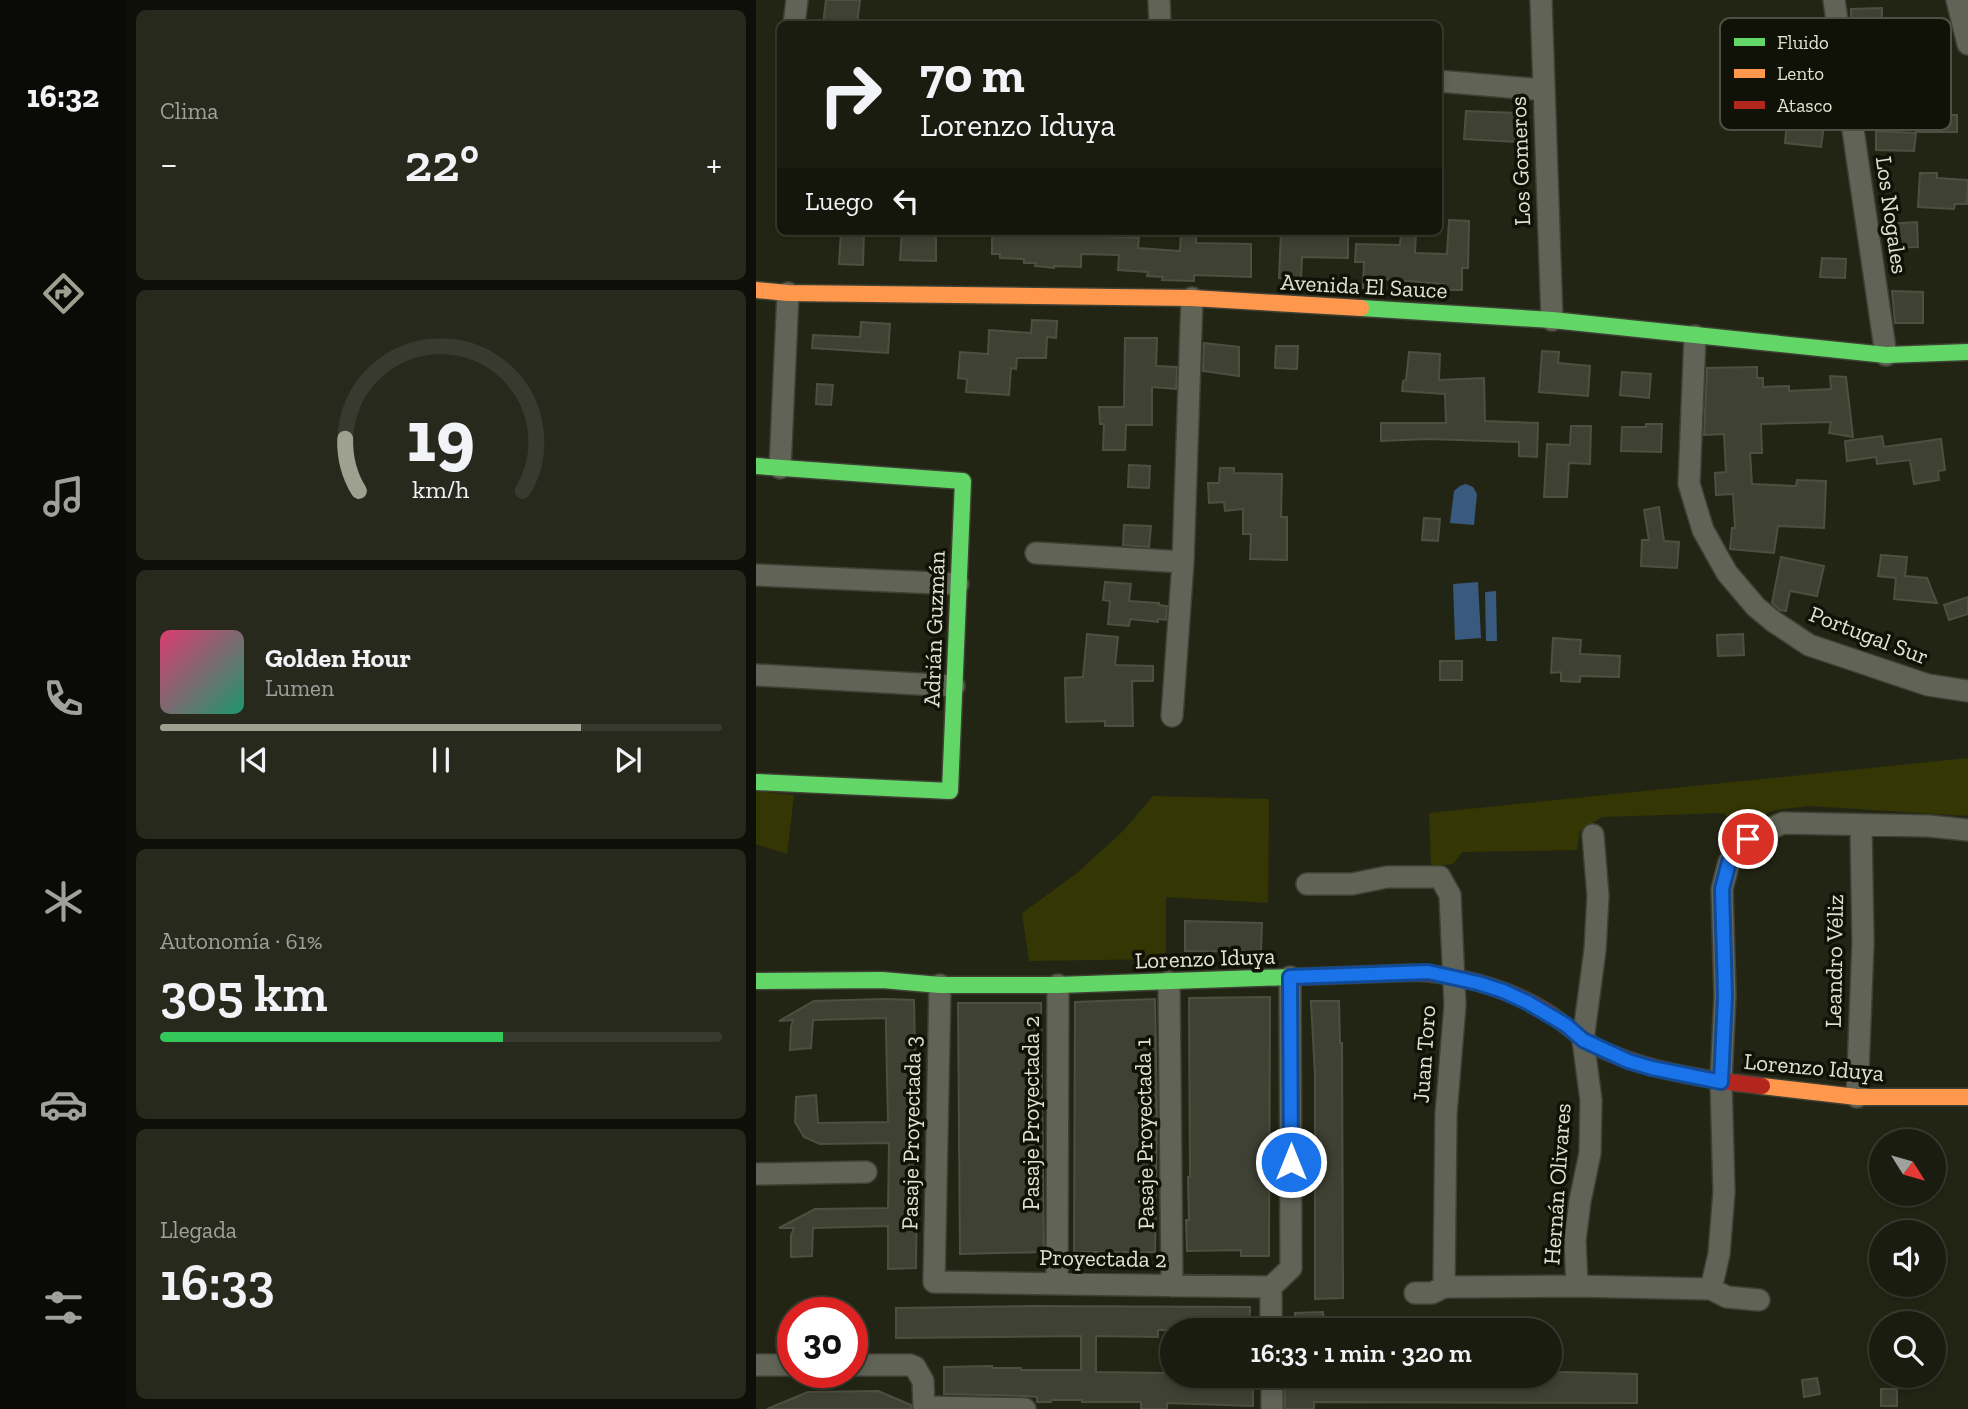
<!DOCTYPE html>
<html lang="es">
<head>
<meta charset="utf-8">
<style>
	:root { --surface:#1a1c0f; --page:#27291d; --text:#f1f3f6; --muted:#9fa19e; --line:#383a2f; --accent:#9ea090 }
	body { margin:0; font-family:"Zilla Slab",serif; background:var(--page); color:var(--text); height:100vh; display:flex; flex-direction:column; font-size:26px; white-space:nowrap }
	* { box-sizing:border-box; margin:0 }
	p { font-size:23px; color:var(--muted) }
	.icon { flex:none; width:38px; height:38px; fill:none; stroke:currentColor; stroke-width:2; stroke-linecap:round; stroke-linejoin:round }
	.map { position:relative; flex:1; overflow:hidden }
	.sheet { display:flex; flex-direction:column; gap:10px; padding:10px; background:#0e0f08; width:630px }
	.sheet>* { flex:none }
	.hud { position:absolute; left:21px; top:21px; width:665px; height:214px; border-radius:10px; box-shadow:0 4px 10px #0003,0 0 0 2px var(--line); background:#1a1c0f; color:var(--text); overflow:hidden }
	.needle { width:46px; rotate:127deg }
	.buttons { position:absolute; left:1113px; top:1129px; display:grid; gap:14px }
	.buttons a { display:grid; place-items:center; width:77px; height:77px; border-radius:50%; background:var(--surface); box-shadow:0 4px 10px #0003,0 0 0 2px var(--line); font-size:35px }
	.speed { position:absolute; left:21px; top:1297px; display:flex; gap:14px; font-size:35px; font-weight:700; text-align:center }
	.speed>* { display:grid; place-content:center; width:91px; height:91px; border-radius:50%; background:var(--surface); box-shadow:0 4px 10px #0003,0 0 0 2px var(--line); line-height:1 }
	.speed .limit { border:10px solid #d22; background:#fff; color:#111 }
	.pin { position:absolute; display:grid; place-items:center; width:60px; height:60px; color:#fff; margin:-30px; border:4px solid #fff; border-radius:50%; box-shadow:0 2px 7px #0007 }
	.me { position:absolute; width:77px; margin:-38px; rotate:0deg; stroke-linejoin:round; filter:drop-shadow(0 0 5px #0008) }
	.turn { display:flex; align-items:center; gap:24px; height:147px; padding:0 28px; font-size:32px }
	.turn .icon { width:91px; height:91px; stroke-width:2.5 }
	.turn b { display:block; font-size:49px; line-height:60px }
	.then { display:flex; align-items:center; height:66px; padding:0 28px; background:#0003; gap:14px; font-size:26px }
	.big { font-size:52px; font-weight:600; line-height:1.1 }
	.sheet .widget { flex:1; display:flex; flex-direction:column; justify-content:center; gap:10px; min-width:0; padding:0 24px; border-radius:10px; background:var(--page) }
	.sheet .dial { align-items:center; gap:0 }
	.dial svg { height:182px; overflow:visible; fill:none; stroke:var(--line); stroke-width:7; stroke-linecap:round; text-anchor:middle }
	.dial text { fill:var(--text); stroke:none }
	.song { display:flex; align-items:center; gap:21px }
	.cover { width:84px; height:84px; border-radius:10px; background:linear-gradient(135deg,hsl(340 70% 55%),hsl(160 70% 35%)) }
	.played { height:7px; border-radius:4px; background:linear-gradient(90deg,var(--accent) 75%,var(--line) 75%) }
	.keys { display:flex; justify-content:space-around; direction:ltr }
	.heat { display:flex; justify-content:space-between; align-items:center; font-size:38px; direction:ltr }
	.charge { height:10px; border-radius:5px; background:linear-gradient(90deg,#34c759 61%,var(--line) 0) }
	.trip { position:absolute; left:404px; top:1318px; width:402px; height:70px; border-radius:35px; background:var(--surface); box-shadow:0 4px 10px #0003,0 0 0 2px var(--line); font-weight:600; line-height:70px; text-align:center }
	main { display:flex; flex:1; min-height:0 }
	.dock { display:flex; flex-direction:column; width:126px; justify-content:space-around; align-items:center; background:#0a0b06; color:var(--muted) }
	.dock .icon { width:49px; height:49px }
	.dock .current { color:var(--accent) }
	.dock b { font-size:32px; color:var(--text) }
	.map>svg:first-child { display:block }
	.green { fill:#343603 }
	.water { fill:#375a7e }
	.building { fill:#3f4133; stroke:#4d4f41; stroke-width:2 }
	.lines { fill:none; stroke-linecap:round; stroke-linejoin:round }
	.street-casing { stroke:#3f4034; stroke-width:24 }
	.fast-casing { stroke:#3f4034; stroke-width:19 }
	.slow-casing { stroke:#3f4034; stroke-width:19 }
	.jam-casing { stroke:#3f4034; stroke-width:19 }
	.street { stroke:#626357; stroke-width:21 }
	.fast { stroke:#63d668; stroke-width:16 }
	.slow { stroke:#ff974d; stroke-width:16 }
	.jam { stroke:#b3261e; stroke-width:16 }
	.route-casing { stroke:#114b97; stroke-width:18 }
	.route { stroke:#1a73e8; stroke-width:12 }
	.labels { text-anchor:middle; stroke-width:7; stroke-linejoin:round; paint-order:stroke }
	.street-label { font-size:23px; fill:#e1e2d2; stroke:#111207 }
	.key { fill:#111207; stroke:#4f5044; stroke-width:2 }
	.key-label { font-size:19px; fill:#e1e2d2 }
</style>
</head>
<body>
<main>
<nav class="dock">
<b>16:32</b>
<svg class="icon current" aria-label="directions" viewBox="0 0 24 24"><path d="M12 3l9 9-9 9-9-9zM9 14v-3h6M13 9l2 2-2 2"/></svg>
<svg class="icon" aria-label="music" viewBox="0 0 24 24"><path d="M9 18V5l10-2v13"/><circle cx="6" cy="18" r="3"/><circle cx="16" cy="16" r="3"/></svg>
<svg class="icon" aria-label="phone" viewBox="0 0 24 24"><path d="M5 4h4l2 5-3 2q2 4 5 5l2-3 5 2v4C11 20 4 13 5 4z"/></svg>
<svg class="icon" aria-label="climate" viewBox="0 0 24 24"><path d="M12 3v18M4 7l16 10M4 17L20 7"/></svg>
<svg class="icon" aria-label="car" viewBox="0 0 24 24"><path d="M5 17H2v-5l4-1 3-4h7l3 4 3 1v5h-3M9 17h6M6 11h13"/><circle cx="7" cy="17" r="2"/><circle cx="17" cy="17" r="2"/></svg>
<svg class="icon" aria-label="filters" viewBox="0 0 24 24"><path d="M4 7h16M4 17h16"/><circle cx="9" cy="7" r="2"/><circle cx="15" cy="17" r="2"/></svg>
</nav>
<section class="sheet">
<div class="widget"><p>Clima</p>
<div class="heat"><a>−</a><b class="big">22°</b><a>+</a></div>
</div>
<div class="widget dial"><svg viewBox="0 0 100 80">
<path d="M14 69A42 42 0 1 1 86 69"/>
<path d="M14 69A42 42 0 0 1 8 46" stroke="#9ea090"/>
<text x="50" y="56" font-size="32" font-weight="700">19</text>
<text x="50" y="72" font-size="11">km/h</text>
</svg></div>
<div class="widget">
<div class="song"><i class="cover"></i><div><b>Golden Hour</b><p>Lumen</p></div></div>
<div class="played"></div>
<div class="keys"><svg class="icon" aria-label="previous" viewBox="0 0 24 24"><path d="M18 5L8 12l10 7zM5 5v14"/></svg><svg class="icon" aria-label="pause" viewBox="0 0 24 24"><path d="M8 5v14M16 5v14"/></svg><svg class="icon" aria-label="next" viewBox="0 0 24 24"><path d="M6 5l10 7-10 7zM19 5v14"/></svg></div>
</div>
<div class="widget"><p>Autonomía · 61%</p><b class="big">305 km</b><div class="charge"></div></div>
<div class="widget"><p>Llegada</p><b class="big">16:33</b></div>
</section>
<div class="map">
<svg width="1212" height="1409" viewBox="0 0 1212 1409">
	<rect width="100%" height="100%" fill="#232514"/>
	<path class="green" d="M1212 758V816L1053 806 1020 810 987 822 981 829 968 813 846 817 824 831 821 850 706 852 697 864 675 867 673 813Z
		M0 791 38 795 31 854 0 844Z
		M397 796 513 799 512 903 410 897V959L273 961 266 913 320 874 368 830Z"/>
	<path class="water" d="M710 484 717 487 721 494 718 525 694 523 698 491 704 486Z
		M722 582 725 638 699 640 697 584Z
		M740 591 741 641H730L729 592Z"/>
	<path class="building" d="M70 0H104L101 24H67Z
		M1126 8V31L1139 32 1138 51H1120L1121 55 1100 57 1095 26V9Z
		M1040 92 1072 96 1065 147 1029 143 1031 121H1036Z
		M1160 96H1189V115H1201V132H1160Z
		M710 111 761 113 760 142 708 139Z
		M1120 131 1160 133 1158 151 1120 150Z
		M1164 173H1181V178L1212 180 1211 204H1199L1198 209 1162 207Z
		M693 220 713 221 712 268H706V290H688V284L626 279V288H607L608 262H599L600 244 644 245 645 231H660L659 253 691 254Z
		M1161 222 1162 247 1131 248 1130 224Z
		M85 231H108L107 265 83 264Z
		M146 231H180V261L144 260Z
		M236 231 291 233 292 231H343V236L383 238 382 248 424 251 425 231H440V243L495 244V277L438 275V281L406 280 407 277 391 276 392 272 362 270 363 255 325 254V267L298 266V268L279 266 280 263H268V259L244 258V254H236Z
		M525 231H592V258L546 257 545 279 523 278Z
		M1066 258 1090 259 1089 278 1064 277Z
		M1136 291 1167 292V323H1139Z
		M276 320 301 321 300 338 291 337 290 358H261L260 369 255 368 253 395 210 392 211 379 202 378 204 352 232 354 233 330 275 333Z
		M105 322 134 324 132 353 56 348 57 335 104 337Z
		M369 338H401L400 366 421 367 420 389 396 387V425H370L369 450H347L348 424H344L343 407H368Z
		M448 343 483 347V376L447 371Z
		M520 346H542L541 369 519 368Z
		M786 351 803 352 802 363 834 366 832 396 783 392Z
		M653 352 684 354 683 380 728 378 729 421 782 423 781 457 763 456V442L672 439 625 441V423H690L689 394 646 391 647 381 650 380Z
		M1001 367V378H1007V387L1033 386V391L1075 389 1074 376 1090 377 1097 437 1073 433 1075 422 1005 424 1006 453H994L996 484 1040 486 1041 480 1070 481 1068 528 1022 526 1018 553 974 549 976 528H979L977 494 960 495 959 473 970 472 968 434 948 435 951 368Z
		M866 372 895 374 893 398 864 395Z
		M61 384 77 385 75 405 60 404Z
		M890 424H906L905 452 865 451 866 427H890Z
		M815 426H835L834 464 813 463 811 497H788L791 444 814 445Z
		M1126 436 1128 447 1185 439 1189 470 1182 471 1183 480 1158 484 1154 460 1121 464 1120 457 1091 461 1089 441Z
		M373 465 394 466 393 488 372 487Z
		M464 468H478V473L526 474 525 517H531V560L494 559 495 534H487V509L469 511 468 502 453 503 452 483H463Z
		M903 507 908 541 923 542 921 568 885 566 886 540H893L888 510Z
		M668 518 684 519 682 541 666 540Z
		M368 525 395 526 393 547 367 545Z
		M1125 555 1151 557 1149 576 1171 578 1181 603 1138 599 1140 578 1122 576Z
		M1025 557 1068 566 1061 596 1034 591 1030 611 1024 610 1016 603Z
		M349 582 375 584 373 601 403 603V605L411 606 410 620 402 619V622L374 619 373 626 352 624 354 601 347 600Z
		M1212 597V614L1193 620 1188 605Z
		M331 634 362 637 359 665 397 666V681H376L377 726H349V721L310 722 309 678 327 677Z
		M987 634 988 655 962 656 961 635Z
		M797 638 825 640 824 654 864 656 863 677 824 676V682L805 681V672L795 673Z
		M684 661H706V680H684Z
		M429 921 506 923 505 952 429 951Z
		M514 997 513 1256H485V1250L431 1251 430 1220H433L432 1177H434L433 998Z
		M129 999 158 1000 161 1158 160 1268 132 1269V1226L57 1228 56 1256 35 1257V1235L38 1228H23L59 1209 132 1208 133 1143 64 1144 48 1137 39 1122 40 1097 60 1095 62 1123 132 1122 130 1030V1018L57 1020 55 1048 34 1050 35 1027 37 1020 23 1021 58 1001Z
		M399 999 401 1118 399 1252H318L319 1002Z
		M555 1001H583L584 1043H586L587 1298 559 1299V1075Z
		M202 1003H285L288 1252 204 1254Z
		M277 1306 494 1307 493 1330H402V1337L340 1336V1372L410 1373 416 1376H497V1406L411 1403V1409H385V1402H326V1400H295V1402H281V1397L269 1396 188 1394V1367L236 1366V1368H265V1370H325V1336L140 1338V1308Z
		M567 1312 568 1330H539V1313Z
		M809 1372 881 1374V1403L558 1402V1409H529V1382H581V1376H794V1373Z
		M1061 1378 1064 1394 1048 1397 1046 1380Z
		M1125 1389H1141V1406H1125Z
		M122 1391 155 1405V1409H11L52 1392Z"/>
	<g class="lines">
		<g class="street-casing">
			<path id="street" d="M403 0 404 24
				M785 0 796 320
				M1078 0 1130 355
				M1201 0 1212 44
				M38 24 41 0
				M682 81 788 90
				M939 336 933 484 947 530 971 573 1000 607 1017 621 1053 645 1172 685 1212 691
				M24 468 32 293
				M280 553 427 562
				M0 575 202 584
				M0 675 198 686
				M416 716 427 562 436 298
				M551 884H596L631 877H684L694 895 699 1005 690 1114 688 1287
				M413 982 416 1286
				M184 985 178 1282 515 1287
				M1101 1097 1107 943 1105 825
				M0 1174 110 1172
				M301 1284 302 985
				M821 1286 819 1240 824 1201 834 1153 835 1100 827 1040 839 950 842 896 837 835
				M955 1289 963 1254 968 1192 965 1081 969 996 966 889 973 862 992 839 1027 823 1173 826 1212 830
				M659 1293H676L688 1287 821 1286 955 1289 971 1297 1003 1300
				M515 1330V1287L535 1268 534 977
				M0 1365H37
				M96 1365H154L159 1367 167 1381 168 1409
				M516 1376V1409
				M168 1407 269 1409"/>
		</g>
		<g class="fast-casing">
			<path id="fast" d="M605 308 796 320 1130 355 1212 352
				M0 466 207 481 194 791 0 782
				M0 981 126 980 184 985H302L648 973"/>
		</g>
		<g class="slow-casing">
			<path id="slow" d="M0 290 32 293 436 298 605 308
				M1006 1086 1101 1097H1212"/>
		</g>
		<g class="jam-casing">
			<path id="jam" d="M648 973C693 971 753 988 791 1012 811 1025 827 1042 849 1051 898 1072 953 1080 1006 1086"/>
		</g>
		<use href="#street" class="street"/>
		<use href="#fast" class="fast"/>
		<use href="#slow" class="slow"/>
		<use href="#jam" class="jam"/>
	</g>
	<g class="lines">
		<g class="route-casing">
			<path id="route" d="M535 1162 534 977 672 972 722 983 747 991 771 1002 810 1025 827 1040 872 1061 896 1068 965 1082 969 996 966 889 973 862 992 839"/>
		</g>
		<use href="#route" class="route"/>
	</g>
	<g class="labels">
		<g class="street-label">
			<text transform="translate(764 161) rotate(-92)" y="8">Los Gomeros</text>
			<text transform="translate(1136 215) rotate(82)" y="8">Los Nogales</text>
			<text transform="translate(608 286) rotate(3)" y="8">Avenida El Sauce</text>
			<text transform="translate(178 629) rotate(-88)" y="8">Adrián Guzmán</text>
			<text transform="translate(1113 635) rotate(21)" y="8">Portugal Sur</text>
			<text transform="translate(449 958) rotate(-2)" y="8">Lorenzo Iduya</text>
			<text transform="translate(1078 961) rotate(-89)" y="8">Leandro Véliz</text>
			<text transform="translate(668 1054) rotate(-86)" y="8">Juan Toro</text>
			<text transform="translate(1058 1067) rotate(5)" y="8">Lorenzo Iduya</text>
			<text transform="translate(275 1113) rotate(-90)" y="8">Pasaje Proyectada 2</text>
			<text transform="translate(155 1133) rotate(-89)" y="8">Pasaje Proyectada 3</text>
			<text transform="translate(388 1134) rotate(-91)" y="8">Pasaje Proyectada 1</text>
			<text transform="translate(801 1184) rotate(-86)" y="8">Hernán Olivares</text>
			<text transform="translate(347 1258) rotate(1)" y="8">Proyectada 2</text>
		</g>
	</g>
	<rect x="964" y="18" width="231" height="112" rx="10" class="key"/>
	<rect x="978" y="38" width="31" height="8" fill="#63d668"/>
	<rect x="978" y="69" width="31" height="9" fill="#ff974d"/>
	<rect x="978" y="101" width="31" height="8" fill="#b3261e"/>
	<g class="key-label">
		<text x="1021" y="49">Fluido</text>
		<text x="1021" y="80">Lento</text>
		<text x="1021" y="112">Atasco</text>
	</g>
</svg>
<div class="buttons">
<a><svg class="needle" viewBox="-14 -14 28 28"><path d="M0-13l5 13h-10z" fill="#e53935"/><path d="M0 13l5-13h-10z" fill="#9fa19e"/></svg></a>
<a><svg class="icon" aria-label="sound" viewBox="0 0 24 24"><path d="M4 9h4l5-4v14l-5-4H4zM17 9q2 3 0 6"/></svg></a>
<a><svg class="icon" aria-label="search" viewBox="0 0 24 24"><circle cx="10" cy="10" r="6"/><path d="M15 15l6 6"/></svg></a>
</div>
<div class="speed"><div class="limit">30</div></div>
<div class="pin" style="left:992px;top:839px;background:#d93025"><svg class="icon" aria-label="arrive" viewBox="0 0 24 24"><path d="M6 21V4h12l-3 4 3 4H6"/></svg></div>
<svg class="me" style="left:535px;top:1162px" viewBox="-20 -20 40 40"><circle r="17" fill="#1a73e8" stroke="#fff" stroke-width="3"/><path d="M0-11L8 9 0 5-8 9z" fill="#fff"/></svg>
<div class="trip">16:33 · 1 min · 320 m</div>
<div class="hud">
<div class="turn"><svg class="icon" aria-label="right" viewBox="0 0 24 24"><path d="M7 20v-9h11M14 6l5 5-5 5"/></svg><div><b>70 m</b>Lorenzo Iduya</div></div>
<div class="then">Luego<svg class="icon" aria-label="left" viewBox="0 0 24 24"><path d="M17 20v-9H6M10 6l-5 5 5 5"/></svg></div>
</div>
</div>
</main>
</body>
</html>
